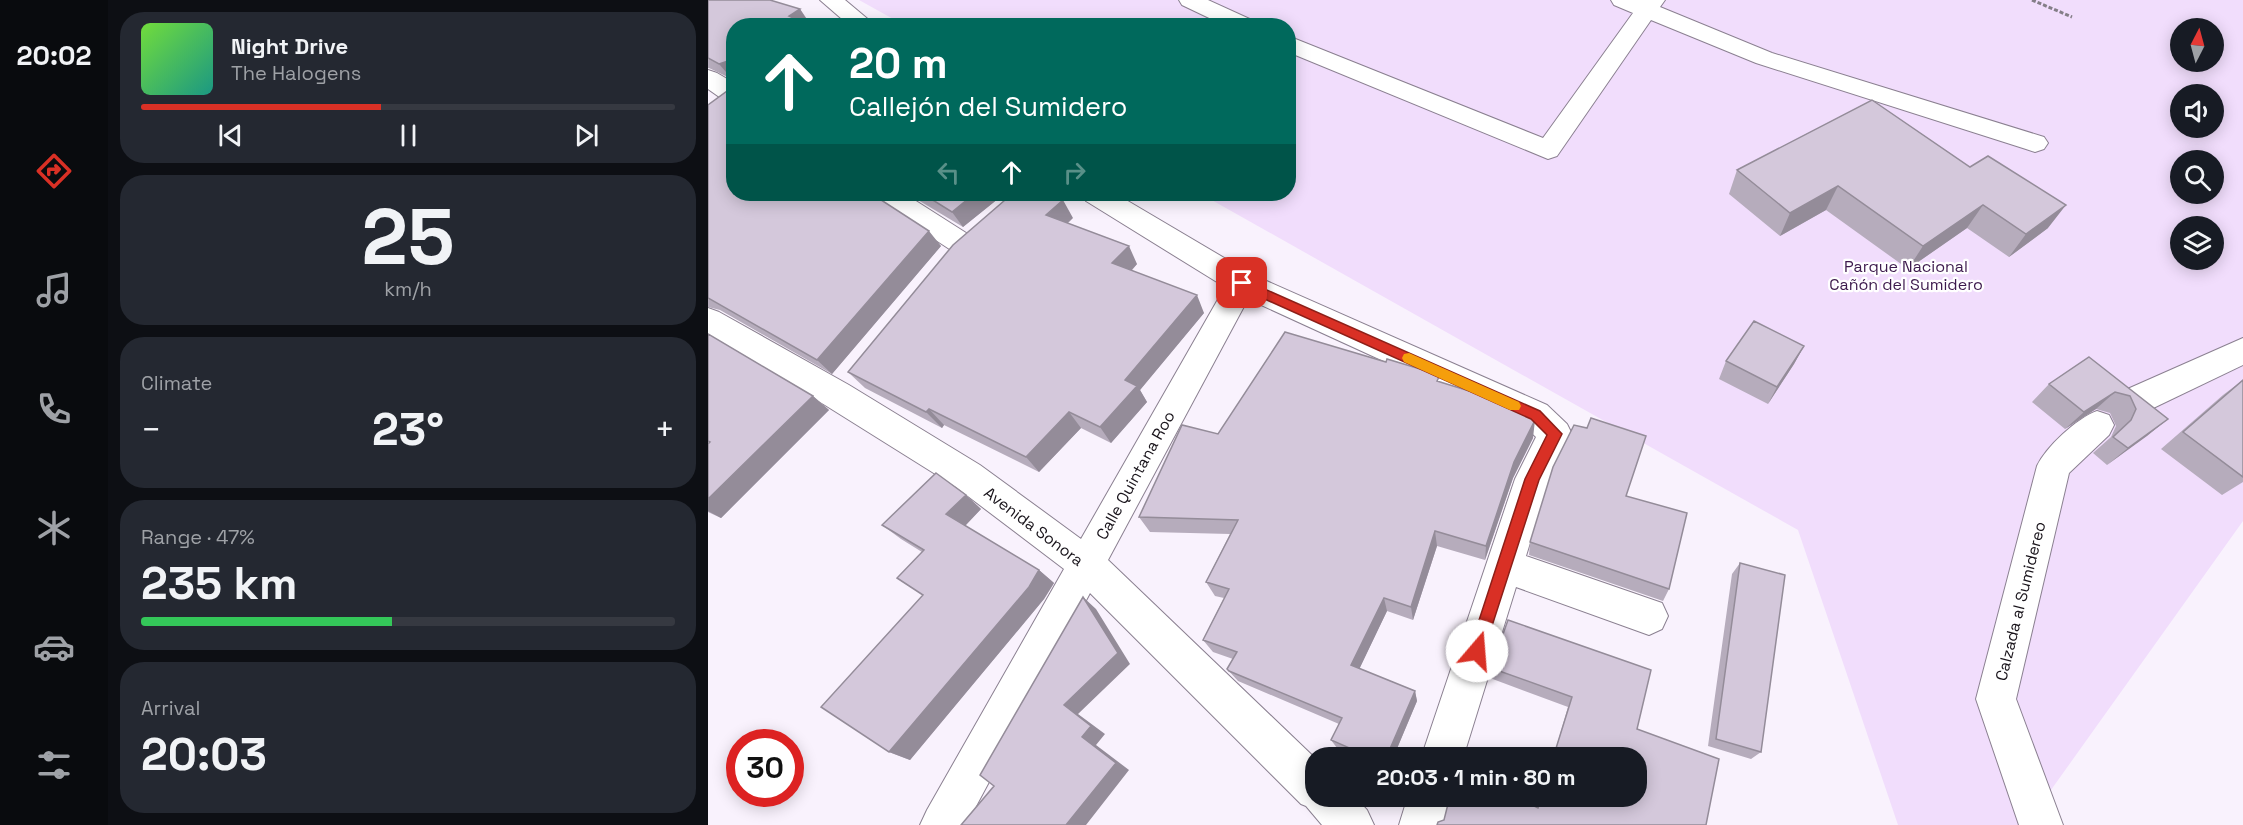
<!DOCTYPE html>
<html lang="en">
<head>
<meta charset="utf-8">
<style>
	:root { --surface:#171b24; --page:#242831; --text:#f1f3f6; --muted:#9ea1a6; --line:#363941; --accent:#d93025 }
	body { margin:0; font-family:"Space Grotesk",sans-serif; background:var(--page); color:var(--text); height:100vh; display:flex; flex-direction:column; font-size:22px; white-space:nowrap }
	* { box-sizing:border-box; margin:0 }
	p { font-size:20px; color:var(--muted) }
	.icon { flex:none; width:33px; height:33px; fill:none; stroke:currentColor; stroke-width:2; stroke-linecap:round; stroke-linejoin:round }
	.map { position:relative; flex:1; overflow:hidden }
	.details { display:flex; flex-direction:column; gap:12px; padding:12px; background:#0d0f14; width:600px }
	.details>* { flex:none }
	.hud { position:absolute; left:18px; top:18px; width:570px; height:183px; border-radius:24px; box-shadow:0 3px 15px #0003; background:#00695c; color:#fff; overflow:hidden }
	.needle { width:39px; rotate:6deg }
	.tools { position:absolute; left:1462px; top:18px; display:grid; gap:12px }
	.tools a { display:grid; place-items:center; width:54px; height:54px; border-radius:50%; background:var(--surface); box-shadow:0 3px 15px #0003; font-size:30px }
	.speed { position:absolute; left:18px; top:729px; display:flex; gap:12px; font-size:30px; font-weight:700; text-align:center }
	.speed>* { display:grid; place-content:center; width:78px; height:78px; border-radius:50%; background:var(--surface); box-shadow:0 3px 15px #0003; line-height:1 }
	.speed .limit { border:9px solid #d22; background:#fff; color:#111 }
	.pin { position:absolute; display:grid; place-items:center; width:51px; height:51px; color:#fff; margin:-26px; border-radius:12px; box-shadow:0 3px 9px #0006 }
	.me { position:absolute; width:66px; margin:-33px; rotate:18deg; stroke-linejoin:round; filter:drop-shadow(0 0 4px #0008) }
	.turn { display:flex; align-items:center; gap:21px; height:126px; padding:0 24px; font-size:27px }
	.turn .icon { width:78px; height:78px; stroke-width:2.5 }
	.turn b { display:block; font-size:42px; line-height:51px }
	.lanes { display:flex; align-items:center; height:57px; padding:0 24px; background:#0003; justify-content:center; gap:30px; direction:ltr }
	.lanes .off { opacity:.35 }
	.big { font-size:45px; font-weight:600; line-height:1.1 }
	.details .widget { flex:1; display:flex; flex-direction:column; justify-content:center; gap:9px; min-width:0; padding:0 21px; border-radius:24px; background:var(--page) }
	.details .dial { align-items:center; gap:0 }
	.dial b { font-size:78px; line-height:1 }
	.song { display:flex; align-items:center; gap:18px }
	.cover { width:72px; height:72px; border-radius:9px; background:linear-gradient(135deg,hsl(100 70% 55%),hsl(170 70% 35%)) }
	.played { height:6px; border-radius:3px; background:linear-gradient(90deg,var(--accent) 45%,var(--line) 45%) }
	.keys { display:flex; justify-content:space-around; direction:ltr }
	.heat { display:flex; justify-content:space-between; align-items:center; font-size:33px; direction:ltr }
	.charge { height:9px; border-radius:4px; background:linear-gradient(90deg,#34c759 47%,var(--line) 0) }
	.trip { position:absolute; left:597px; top:747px; width:342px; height:60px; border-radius:24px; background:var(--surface); box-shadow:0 3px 15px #0003; font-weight:600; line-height:60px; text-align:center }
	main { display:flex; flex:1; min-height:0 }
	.tabs { display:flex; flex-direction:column; width:108px; justify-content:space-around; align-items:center; background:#090b0e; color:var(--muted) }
	.tabs .icon { width:42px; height:42px }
	.tabs .selected { color:var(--accent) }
	.tabs b { font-size:27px; color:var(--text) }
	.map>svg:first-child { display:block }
	.green { fill:#f1ddfc; fill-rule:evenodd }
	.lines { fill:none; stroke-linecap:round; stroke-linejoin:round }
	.minor-casing { stroke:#8b8091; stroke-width:2 }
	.secondary-casing { stroke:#8b8091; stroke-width:2 }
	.path { stroke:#847e87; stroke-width:3; stroke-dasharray:4 2; stroke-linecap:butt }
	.minor { fill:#fff; fill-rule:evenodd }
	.secondary { fill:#fff; fill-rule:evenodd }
	.wall { fill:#b6acbc }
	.shaded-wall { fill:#948c99 }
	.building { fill:#d4c8db; stroke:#948c99; stroke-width:1.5 }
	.route { fill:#d93025; stroke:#8d1f18; stroke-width:1.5 }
	.slow { fill:#f59e0b }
	.labels { text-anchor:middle; stroke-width:4.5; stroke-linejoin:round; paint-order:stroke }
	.park-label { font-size:16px; fill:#3d1a4d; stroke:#fff }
	.street-label { font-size:16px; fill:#19141b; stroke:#fff }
</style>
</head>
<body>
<main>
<nav class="tabs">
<b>20:02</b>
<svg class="icon selected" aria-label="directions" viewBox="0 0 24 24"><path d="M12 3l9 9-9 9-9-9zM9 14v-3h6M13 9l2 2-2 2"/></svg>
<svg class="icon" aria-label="music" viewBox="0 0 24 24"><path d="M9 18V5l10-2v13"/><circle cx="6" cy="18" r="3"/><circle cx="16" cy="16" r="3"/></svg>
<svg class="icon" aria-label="phone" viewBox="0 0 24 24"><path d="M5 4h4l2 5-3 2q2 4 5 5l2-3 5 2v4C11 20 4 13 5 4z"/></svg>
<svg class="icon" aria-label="climate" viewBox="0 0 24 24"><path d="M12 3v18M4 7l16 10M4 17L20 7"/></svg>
<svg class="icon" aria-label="car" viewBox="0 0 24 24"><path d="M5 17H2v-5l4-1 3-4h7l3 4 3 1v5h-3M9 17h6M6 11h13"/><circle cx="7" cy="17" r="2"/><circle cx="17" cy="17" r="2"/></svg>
<svg class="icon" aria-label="filters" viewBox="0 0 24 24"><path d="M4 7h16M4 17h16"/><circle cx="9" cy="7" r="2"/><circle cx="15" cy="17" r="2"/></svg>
</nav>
<section class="details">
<div class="widget">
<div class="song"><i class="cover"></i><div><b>Night Drive</b><p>The Halogens</p></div></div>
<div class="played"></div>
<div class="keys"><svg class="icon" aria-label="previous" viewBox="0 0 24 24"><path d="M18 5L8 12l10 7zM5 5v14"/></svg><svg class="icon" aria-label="pause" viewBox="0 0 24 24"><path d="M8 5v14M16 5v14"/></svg><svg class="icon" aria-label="next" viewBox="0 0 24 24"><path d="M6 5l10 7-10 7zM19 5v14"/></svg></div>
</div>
<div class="widget dial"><b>25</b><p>km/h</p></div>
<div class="widget"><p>Climate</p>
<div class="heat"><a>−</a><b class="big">23°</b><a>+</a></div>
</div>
<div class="widget"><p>Range · 47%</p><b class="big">235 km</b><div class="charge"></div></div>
<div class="widget"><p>Arrival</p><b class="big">20:03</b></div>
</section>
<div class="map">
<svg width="1535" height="825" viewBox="0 0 1535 825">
	<rect width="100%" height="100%" fill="#f9f2fd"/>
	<path class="green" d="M151 0H1535V521L1318 825H1190L1090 530 493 194H580V26L196 25ZM1473 28H1506V62H1473ZM1473 94H1506V128H1473ZM1473 160H1506V194H1473ZM1473 226H1506V260H1473Z"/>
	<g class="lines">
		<g class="minor-casing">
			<path id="minor" d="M112 0H137L168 26H142Z
				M471 0H500L546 21 549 26H518L474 5Z
				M903 0H957L952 7 1064 53 1336 137 1340 143 1336 149 1327 152 1318 149 1048 63 943 20 849 156 840 159 580 52V36L835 138 925 13 906 5Z
				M0 70 9 73 26 83V103L17 101 0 89Z
				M165 194H197L266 238 270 245 266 252 256 255 246 252 168 201Z
				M375 194H408L545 275 839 405 859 424 864 434 841 480 818 556 954 603 960 616 954 629 941 635 808 587 755 758H713L807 479 828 437 815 425 540 299 400 560 608 759V796H646L659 810 666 825H614L598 806 593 804 382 593 258 825H212L219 810 356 569 248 487 117 405 0 335V308L11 312 141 385 272 465 373 539 517 287 378 201Z
				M1389 411 1401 415 1406 425 1401 435 1361 473 1308 699 1355 825H1311L1268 699 1329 466C1338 447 1369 418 1389 411Z
				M700 796H743L735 825H691Z"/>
		</g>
		<g class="secondary-casing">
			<path id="secondary" d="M1535 338V365L1439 411 1427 415 1415 411 1411 401 1415 391Z"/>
		</g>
		<path class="path" d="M1324 0 1364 17"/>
		<use href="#minor" class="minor"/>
		<use href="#secondary" class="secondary"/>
	</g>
	<path class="wall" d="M0 0 92 9 103 25 26 80 1 68H0Z
		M1164 100 1340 228 1301 257 1259 228 1200 269 1118 210 1072 236 1021 194 1029 170Z
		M0 105 233 246 124 374 12 310 0 307Z
		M200 194H296L255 227Z
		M365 218 360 223 429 264 424 270 496 313 432 390 439 402 403 443 373 428 331 472 236 425 234 428 157 388 140 372Z
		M0 334 105 396 121 410 13 518 0 512Z
		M1096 346 1086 364 1060 404 1011 379 1018 361Z
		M1381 357 1460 419 1399 465 1385 453 1403 437 1408 426 1402 413 1388 409 1357 429 1324 402 1341 384Z
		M1535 380V482L1514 495 1453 449 1515 395Z
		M733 383 825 438 805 478 777 560 729 546 705 620 679 611 651 669 707 691 709 701 685 758H650L629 748 623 740 631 724 530 681 519 669 525 659 505 652 495 640 516 598 507 596 498 582 522 534 442 532 431 517 510 434Z
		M258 495 273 509 257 526 331 570 346 583 336 599 202 760 181 752 215 595 214 552 193 539 174 525Z
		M918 496 961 589 955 601 821 555 822 542Z
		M1032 563 1053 752 1043 759 1000 746 1024 574Z
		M800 620 929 729 998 825 736 820 830 807 833 796H928V758H845L860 707 782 678 783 668Z"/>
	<path class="shaded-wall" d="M92 9 103 26 81 16Z
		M26 59V80H25L11 64Z
		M1130 186 1118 210 1072 236 1082 213Z
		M266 194H296L255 227 244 212Z
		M355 200 365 218 348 233 338 215Z
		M1275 205 1259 228 1200 269 1215 246Z
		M1358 205 1340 228 1301 257 1318 234Z
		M221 231 233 246 124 374 109 360Z
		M421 246 429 264 414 281 404 263Z
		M489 295 496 313 432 390 439 402 403 443 392 427 417 380Z
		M1096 346 1086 364 1060 404 1069 387Z
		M1407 392 1388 409 1357 429 1376 412Z
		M105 396 121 410 13 518 0 511V499Z
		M221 409 236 425 234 428 218 412Z
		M361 412 373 428 331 472 318 457Z
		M1460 419 1439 436 1399 465 1420 448Z
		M827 420 825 438 805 478 777 560 778 546 806 462Z
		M258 495 273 509 255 528 238 514Z
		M727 531 729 546 705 620 703 607Z
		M331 570 346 583 336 599 202 760 181 752Z
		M375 597 388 609 422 664 370 714 397 734 388 745 421 770 378 825H358L374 737 356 705Z
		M676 598 679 611 648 676 643 665Z
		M707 691 709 701 685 758H678Z"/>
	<path class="building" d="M0 0H62L92 9 81 16 104 26H26V59L11 64 0 58Z
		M26 86V194H164L221 231 109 360 0 298V105Z
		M1164 100 1262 167 1280 156 1358 205 1318 234 1275 205 1215 246 1130 186 1082 213 1029 170Z
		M215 194H266L244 212Z
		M304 194H343L355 200 338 215 421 246 404 263 489 295 417 380 429 386 392 427 361 412 318 457 221 409 218 412 140 372 245 245Z
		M1046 321 1096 346 1069 387 1018 361Z
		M577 332 678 362 679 359 732 375 729 381 800 403 815 410 827 420 806 462 778 546 727 531 703 607 676 598 643 665 707 691 678 758H664L623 740 634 718 521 671 519 669 529 652 495 640 521 589 498 582 530 520 431 517 474 425 510 434Z
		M0 334 105 396 0 499V444L2 442 0 441Z
		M1381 357 1460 419 1420 448 1405 437 1423 420 1428 409 1422 396 1407 392 1376 412 1341 384Z
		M1535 380V477L1475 432Z
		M883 418 938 436 918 496 979 513 961 589 822 542 845 467 866 425 879 428Z
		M228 473 258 495 238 514 331 570 321 587 181 752 113 707 215 595 189 578 216 550 174 525Z
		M1032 563 1077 575 1053 752 1008 739Z
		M375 597 410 653 356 705 383 726 374 737 408 763 358 825H253L286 786 272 775Z
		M800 620 943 670 929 729 1011 759 998 825H729L730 822 736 820 742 796H805L830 808 834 796H928V758H845L864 697 783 668Z"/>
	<path class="route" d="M534 279 832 411 854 434 831 480 774 657 769 659 763 657 761 651 817 479 839 435 823 419 530 287 528 283Z"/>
	<path class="slow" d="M701 353 811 402 813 406 811 410H802L696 362 694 358 696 354Z"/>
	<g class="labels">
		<g class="park-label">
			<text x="1198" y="272">Parque Nacional<tspan x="1198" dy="18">Cañón del Sumidero</tspan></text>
		</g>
		<g class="street-label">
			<text transform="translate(427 475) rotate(-61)" y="6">Calle Quintana Roo</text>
			<text transform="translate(326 526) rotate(37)" y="6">Avenida Sonora</text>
			<text transform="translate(1312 601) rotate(-76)" y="6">Calzada al Sumidereo</text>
		</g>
	</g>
</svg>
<div class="tools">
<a><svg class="needle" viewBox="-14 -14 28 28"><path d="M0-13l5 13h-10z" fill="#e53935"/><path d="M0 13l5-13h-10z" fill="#9ea1a6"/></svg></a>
<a><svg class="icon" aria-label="sound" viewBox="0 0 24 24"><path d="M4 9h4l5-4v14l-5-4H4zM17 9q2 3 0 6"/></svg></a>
<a><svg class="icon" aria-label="search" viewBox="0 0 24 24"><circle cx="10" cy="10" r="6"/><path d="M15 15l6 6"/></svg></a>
<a><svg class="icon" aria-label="layers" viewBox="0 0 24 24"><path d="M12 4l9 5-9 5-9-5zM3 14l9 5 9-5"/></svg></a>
</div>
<div class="speed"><div class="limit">30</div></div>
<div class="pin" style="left:534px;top:283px;background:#d93025"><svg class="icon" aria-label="arrive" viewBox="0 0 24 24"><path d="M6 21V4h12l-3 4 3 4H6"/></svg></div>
<svg class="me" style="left:769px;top:651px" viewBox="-20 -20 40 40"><circle r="19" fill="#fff"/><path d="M0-13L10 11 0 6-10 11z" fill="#d93025"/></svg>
<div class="trip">20:03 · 1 min · 80 m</div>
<div class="hud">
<div class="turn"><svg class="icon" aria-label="ahead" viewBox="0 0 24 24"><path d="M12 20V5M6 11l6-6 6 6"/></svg><div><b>20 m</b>Callejón del Sumidero</div></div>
<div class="lanes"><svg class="icon off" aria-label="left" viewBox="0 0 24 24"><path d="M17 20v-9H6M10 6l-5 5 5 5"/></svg><svg class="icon" aria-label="ahead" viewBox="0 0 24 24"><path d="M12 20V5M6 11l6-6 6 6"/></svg><svg class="icon off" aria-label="right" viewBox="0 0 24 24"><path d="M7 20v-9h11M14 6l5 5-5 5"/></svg></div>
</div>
</div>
</main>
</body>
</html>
